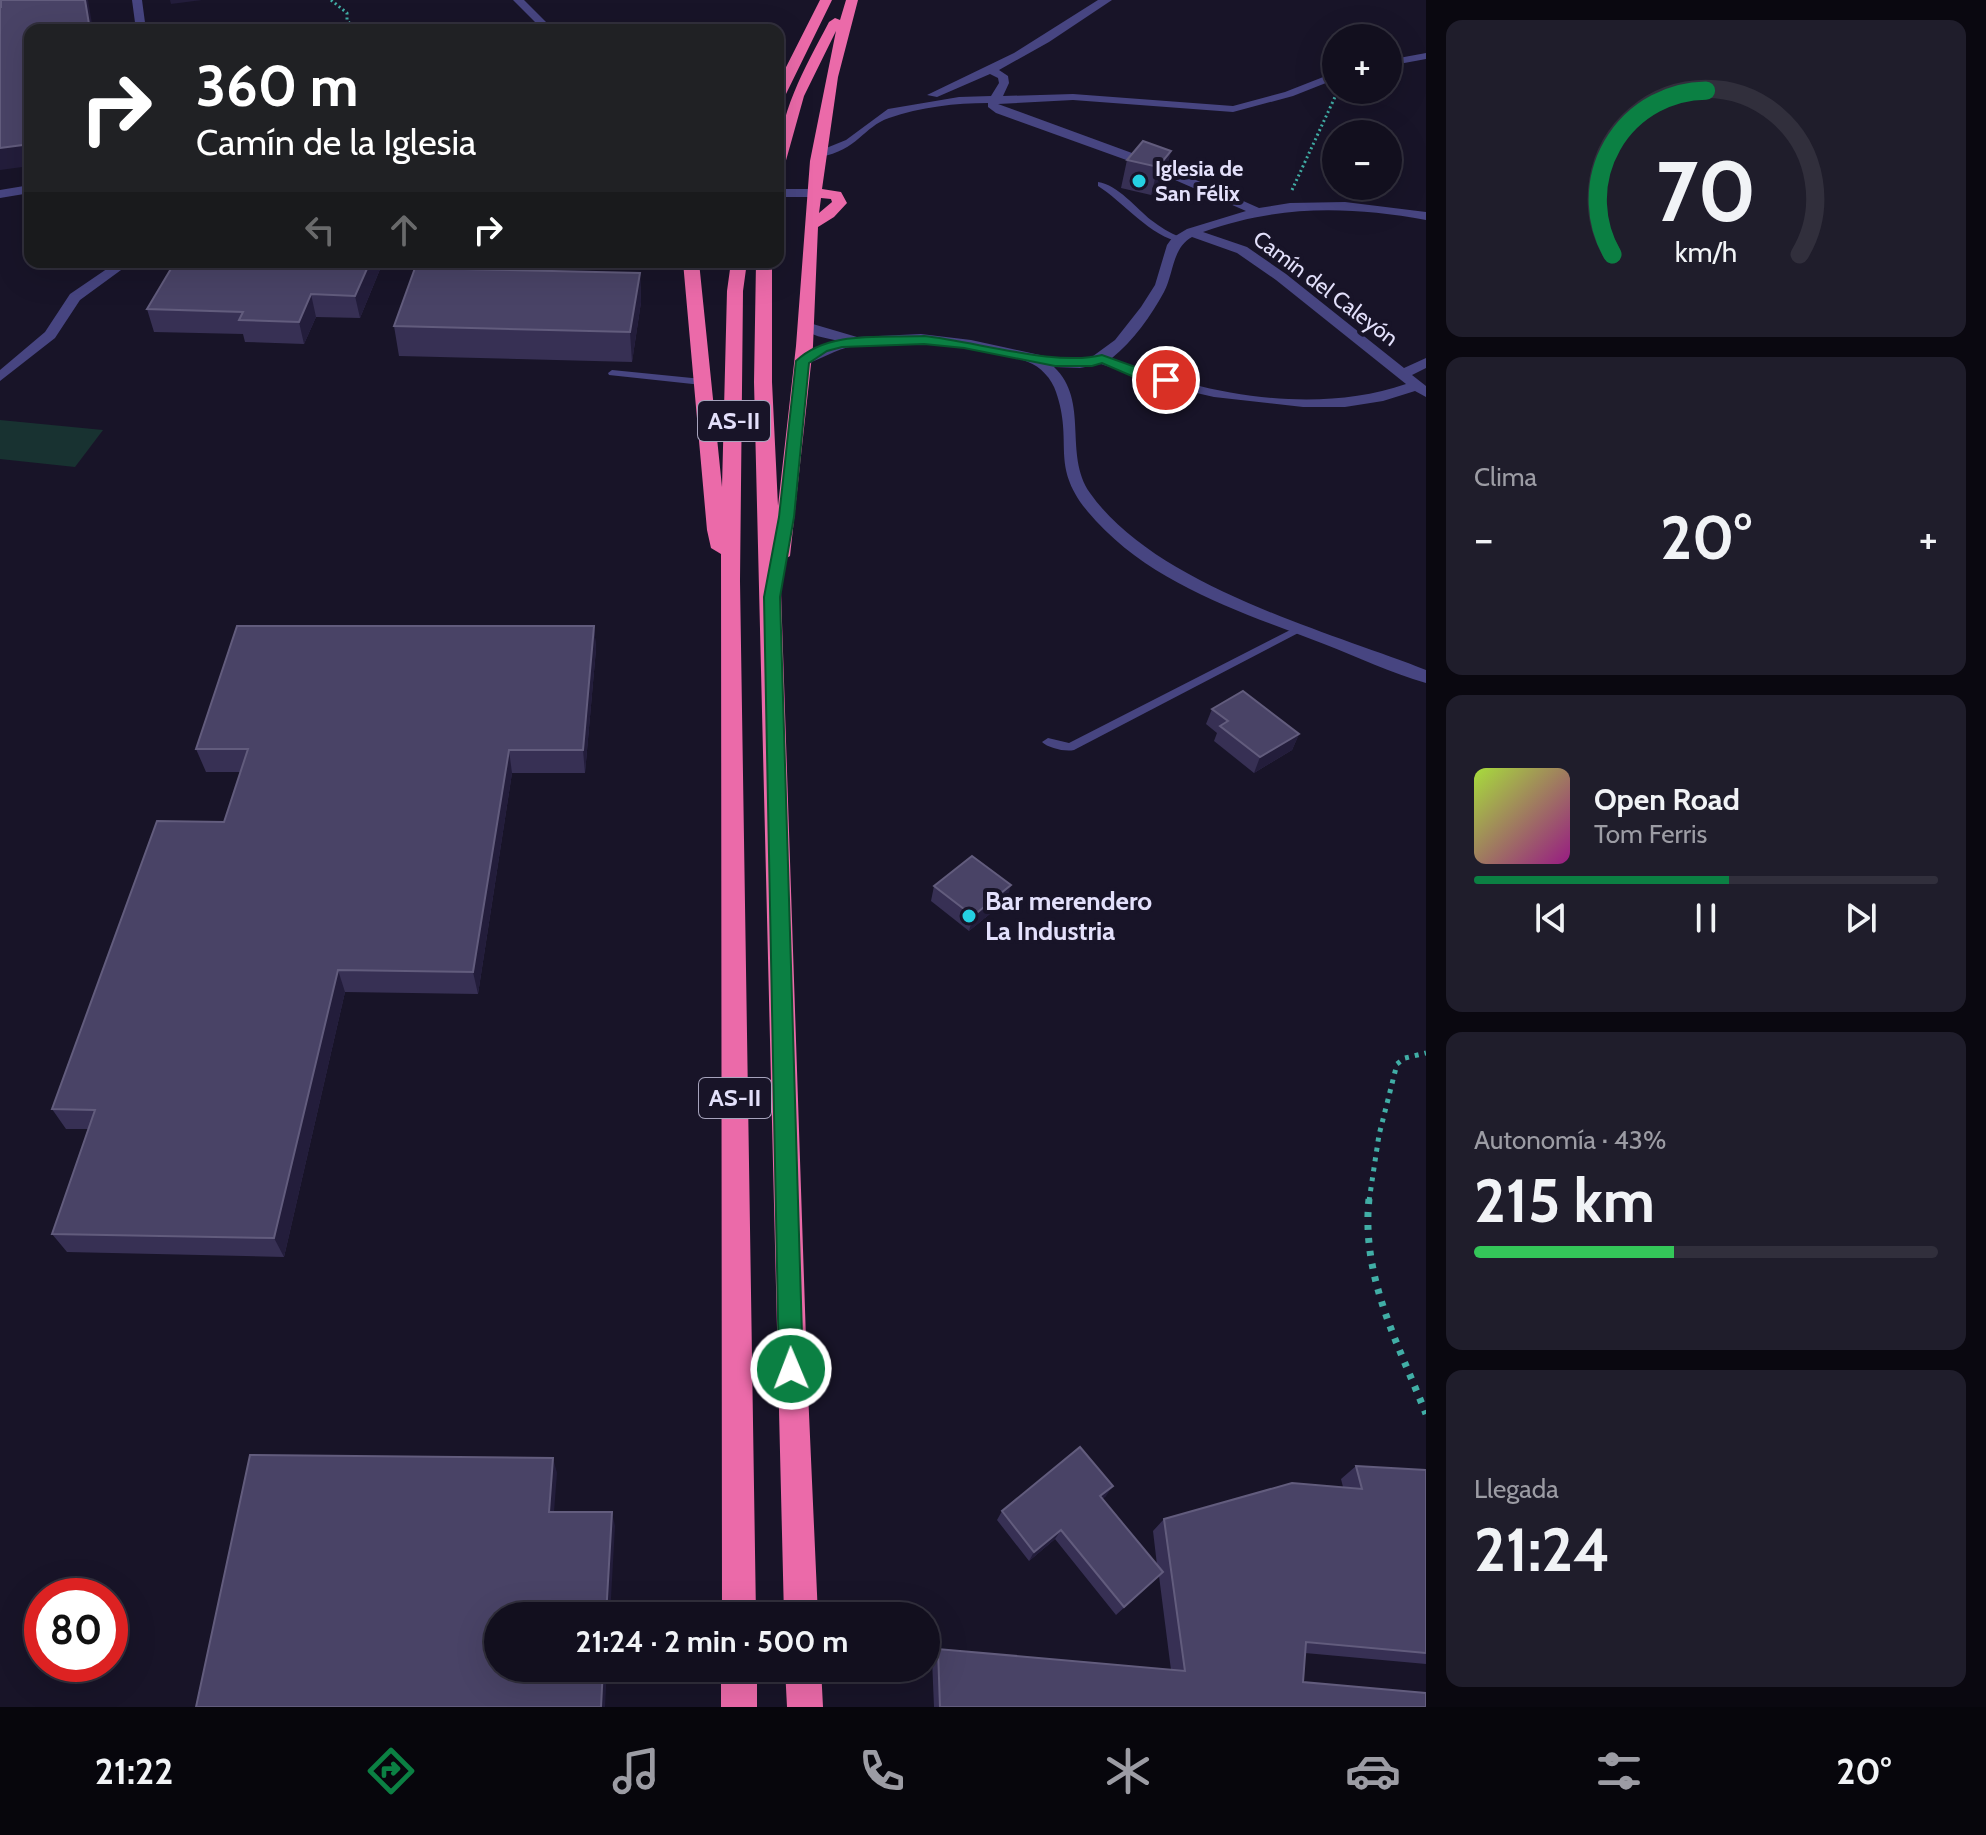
<!DOCTYPE html>
<html lang="es">
<head>
<meta charset="utf-8">
<style>
	:root { --surface:#120f1e; --page:#1f1d2b; --text:#f1f3f6; --muted:#9c9ca4; --line:#312f3c; --accent:#0b8043 }
	body { margin:0; font-family:Cabin,sans-serif; background:var(--page); color:var(--text); height:100vh; display:flex; flex-direction:column; font-size:30px; white-space:nowrap }
	* { box-sizing:border-box; margin:0 }
	p { font-size:26px; color:var(--muted) }
	.icon { flex:none; width:44px; height:44px; fill:none; stroke:currentColor; stroke-width:2; stroke-linecap:round; stroke-linejoin:round }
	.map { position:relative; flex:1; overflow:hidden }
	.side { display:flex; flex-direction:column; gap:20px; padding:20px; background:#0a0810; width:560px }
	.side>* { flex:none }
	.hud { position:absolute; left:24px; top:24px; width:760px; height:244px; border-radius:16px; box-shadow:0 8px 32px #0002,0 0 0 2px var(--line); background:#202124; color:#fff; overflow:hidden }
	.buttons { position:absolute; left:1322px; top:24px; display:grid; gap:16px }
	.buttons a { display:grid; place-items:center; width:80px; height:80px; border-radius:50%; background:var(--surface); box-shadow:0 8px 32px #0002,0 0 0 2px var(--line); font-size:40px }
	.speed { position:absolute; left:24px; top:1578px; display:flex; gap:16px; font-size:40px; font-weight:700; text-align:center }
	.speed>* { display:grid; place-content:center; width:104px; height:104px; border-radius:50%; background:var(--surface); box-shadow:0 8px 32px #0002,0 0 0 2px var(--line); line-height:1 }
	.speed .limit { border:12px solid #d22; background:#fff; color:#111 }
	.pin { position:absolute; display:grid; place-items:center; width:68px; height:68px; color:#fff; margin:-34px; border:4px solid #fff; border-radius:50%; box-shadow:0 2px 8px #0007 }
	.me { position:absolute; width:88px; margin:-44px; rotate:359deg; stroke-linejoin:round; filter:drop-shadow(0 0 6px #0008) }
	.turn { display:flex; align-items:center; gap:28px; height:168px; padding:0 40px; font-size:36px }
	.turn .icon { width:104px; height:104px; stroke-width:2.5 }
	.turn b { display:block; font-size:56px; line-height:68px }
	.lanes { display:flex; align-items:center; height:76px; padding:0 40px; background:#0003; justify-content:center; gap:40px; direction:ltr }
	.lanes .off { opacity:.35 }
	.big { font-size:60px; font-weight:700; line-height:1.1 }
	.side .card { flex:1; display:flex; flex-direction:column; justify-content:center; gap:12px; min-width:0; padding:0 28px; border-radius:16px; background:var(--page) }
	.side .dial { align-items:center; gap:0 }
	.dial svg { height:208px; overflow:visible; fill:none; stroke:var(--line); stroke-width:7; stroke-linecap:round; text-anchor:middle }
	.dial text { fill:var(--text); stroke:none }
	.song { display:flex; align-items:center; gap:24px }
	.cover { width:96px; height:96px; border-radius:12px; background:linear-gradient(135deg,hsl(80 70% 55%),hsl(310 70% 35%)) }
	.played { height:8px; border-radius:4px; background:linear-gradient(90deg,var(--accent) 55%,var(--line) 55%) }
	.keys { display:flex; justify-content:space-around; direction:ltr }
	.heat { display:flex; justify-content:space-between; align-items:center; font-size:44px; direction:ltr }
	.charge { height:12px; border-radius:6px; background:linear-gradient(90deg,#34c759 43%,var(--line) 0) }
	.trip { position:absolute; left:484px; top:1602px; width:456px; height:80px; border-radius:40px; background:var(--surface); box-shadow:0 8px 32px #0002,0 0 0 2px var(--line); font-weight:700; line-height:80px; text-align:center }
	.menu { display:flex; height:128px; justify-content:space-around; align-items:center; background:#07060c; color:var(--muted) }
	.menu .icon { width:56px; height:56px }
	.menu .on { color:var(--accent) }
	.menu b { font-size:36px; color:var(--text) }
	main { display:flex; flex:1; min-height:0 }
	.map>svg:first-child { display:block }
	.green { fill:#183231 }
	.lines { fill:none; stroke-linecap:round; stroke-linejoin:round }
	.path-far2 { stroke:#41aea6; stroke-width:3; stroke-dasharray:2 3; stroke-linecap:butt }
	.path-far1 { stroke:#41aea6; stroke-width:5; stroke-dasharray:4 6; stroke-linecap:butt }
	.path { stroke:#41aea6; stroke-width:7; stroke-dasharray:5 8; stroke-linecap:butt }
	.lane { fill:#474581; fill-rule:evenodd }
	.street { fill:#474581; fill-rule:evenodd }
	.highway { fill:#eb6aa9; fill-rule:evenodd }
	.wall { fill:#373054 }
	.shaded-wall { fill:#231d3b }
	.building { fill:#494366; stroke:#625c7d; stroke-width:2 }
	.route { fill:#0b8043; stroke:#07532c; stroke-width:2 }
	.poi-dot { fill:#25d0e2; stroke:#181428; stroke-width:3 }
	.labels { text-anchor:middle; stroke-width:8; stroke-linejoin:round; paint-order:stroke }
	.far-poi-label { font-size:22px; font-weight:bold; fill:#e3e0fb; stroke:#181428; text-anchor:start }
	.far-street-label { font-size:22px; fill:#e3e0fb; stroke:#181428 }
	.shield { fill:#181428; stroke:#a6a3bc; stroke-width:2 }
	.shield-label { font-size:24px; font-weight:bold; fill:#e3e0fb }
	.poi-label { font-size:26px; font-weight:bold; fill:#e3e0fb; stroke:#181428; text-anchor:start }
</style>
</head>
<body>
<main>
<div class="map">
<svg width="1426" height="1707" viewBox="0 0 1426 1707">
	<rect width="100%" height="100%" fill="#181428"/>
	<path class="green" d="M0 420 103 430 75 467 0 459Z"/>
	<g class="lines">
		<path class="path-far2" d="M331 0 347 13V20L355 30
			M1292 190 1335 97 1341 93"/>
		<path class="path-far1" d="M1369 1201 1379 1135 1397 1064 1405 1058 1426 1053"/>
		<path class="path" d="M1369 1199C1361 1277 1398 1343 1426 1414"/>
		<path class="lane" d="M1098 182C1118 185 1136 208 1151 220 1160 227 1170 233 1180 237V241C1153 239 1121 200 1098 186Z
			M612 370 702 379 706 382 702 385 609 375 608 373Z
			M1300 625 1305 628 1304 630 1074 750C1065 752 1048 748 1042 742L1048 738 1069 743Z"/>
		<path class="street" d="M132 0H142L146 30H136Z
			M513 0H524L554 30H543Z
			M1098 0H1112L1049 42 999 70 1008 76 1009 83 1003 96 1073 94 1233 106 1285 92 1336 72V79L1293 96 1233 112 1073 100 998 104 1151 160 1259 208 1290 203 1345 202 1426 212V220C1348 206 1278 205 1203 232L1247 247 1286 274 1404 368 1426 358V368L1412 375 1426 386V397L1415 391 1383 401 1345 407H1303L1214 397 1166 386 1101 364 1080 368 1054 367C1090 401 1063 454 1090 493 1155 585 1323 630 1426 670V683C1391 673 1358 657 1324 644 1244 613 1156 586 1096 521 1046 467 1075 447 1056 392 1052 379 1040 366 1028 362 980 343 905 337 854 346 835 349 821 360 803 365L796 361 819 347 840 341C825 338 810 336 799 326L806 322 857 337 921 334 971 340 1049 357 1089 359 1115 340 1141 307 1155 285 1167 245 1172 238 1187 229 1246 211 1143 166 996 113 988 107V103C956 103 920 107 889 118 863 127 858 150 820 157L814 153 846 140 888 109 959 97 991 96 999 83 998 78 990 74 937 97 927 95 1014 53ZM1192 237 1237 253 1276 280 1406 384C1313 416 1201 394 1112 358 1133 341 1151 316 1164 292 1174 273 1172 248 1192 237Z
			M1426 53V59L1388 66V60Z
			M30 185V193L0 198V190Z
			M778 189H815L821 193 815 197H778Z
			M117 262H132L80 300 55 338 0 381V370L45 332 70 294Z"/>
		<path class="highway" d="M820 0H832L785 96 778 100V83Z
			M846 0H858L838 77 822 189 841 192 847 203 834 217 818 227 813 346 790 556 780 562 807 1369 818 1616H784L754 382 756 262H772V382L778 506 796 346 810 161 836 31 804 96 785 164 778 168C778 113 804 70 829 22L835 18 840 20ZM821 198 831 199 832 202 819 213Z
			M683 262H699L722 487 727 291 731 262H747L743 291 740 581 756 1616H722L721 554 711 548 707 530Z
			M721 1668H757V1707H721Z
			M785 1668H821L823 1707H787Z"/>
	</g>
	<path class="wall" d="M1143 141 1165 179 1151 195 1121 188 1127 160Z
		M175 262H383L360 318 316 317 304 344 245 342 243 334 154 332 147 309Z
		M640 273 641 302 632 362 399 356 394 326Z
		M594 626 596 649 585 773H512L478 994 345 992 284 1257 67 1252 52 1234 88 1129H66L52 1109 224 822 241 772H206L196 749Z
		M1212 709 1299 734 1292 750 1254 773 1214 741 1217 733 1206 724Z
		M934 886 1007 900 969 931 931 901Z
		M1356 1466 1426 1470V1664L1305 1653 1303 1682 1426 1707H934L932 1659 938 1649 1171 1670 1159 1576 1116 1615 1055 1539 1029 1561 997 1520 1002 1511 1106 1496 1102 1499 1157 1565 1153 1531 1164 1519 1343 1487 1341 1479Z"/>
	<path class="shaded-wall" d="M85 0H88L93 30H90Z
		M170 0H202L171 4Z
		M30 144V166L0 170V148Z
		M1171 151 1165 179 1151 195 1158 167Z
		M370 262H383L360 318 355 296Z
		M640 273 641 302 632 362 630 332Z
		M311 294 316 317 304 344 299 322Z
		M594 626 596 649 585 773 583 750Z
		M1299 734 1292 750 1254 773 1260 757Z
		M509 750 512 773 478 994 473 972Z
		M1011 885 1007 900 969 931 973 916Z
		M338 970 345 992 284 1257 274 1238Z
		M553 1458 557 1473 553 1525 549 1512Z
		M1113 1486 1106 1496 1093 1506 1100 1496Z
		M612 1512 615 1526 610 1616H606Z
		M1061 1530 1055 1539 1029 1561 1034 1552Z
		M603 1668H607L605 1707H601Z"/>
	<path class="building" d="M1 0H85L90 30H30V144L0 148V7H1Z
		M1143 141 1171 151 1158 167 1127 160Z
		M175 262H370L355 296 311 294 299 322 239 320 243 312 147 309Z
		M415 268 640 273 630 332 394 326Z
		M237 626H594L583 750H509L473 972 338 970 274 1238 52 1234 95 1110 52 1109 157 821 224 822 248 749H196Z
		M1243 691 1299 734 1260 757 1220 726 1228 721 1212 709Z
		M972 856 1011 885 973 916 934 886Z
		M1080 1447 1113 1486 1100 1496 1163 1572 1124 1607 1061 1530 1034 1552 1002 1511Z
		M250 1455 553 1458 549 1512H612L606 1616H498V1668H603L601 1707H196Z
		M1356 1466 1426 1470V1653L1306 1642 1303 1682 1426 1693V1707H940L938 1649 1185 1671 1164 1519 1292 1483 1362 1489Z"/>
	<path class="route" d="M924 336C974 341 1057 367 1102 355L1172 380 1166 384 1134 377 1102 363 1092 366H1055L964 348 924 344 842 347 827 351 809 363 794 517 780 597 803 1369 800 1377 791 1380 783 1377 779 1369 764 597 779 517 796 361C828 330 883 338 924 336Z"/>
	<g class="poi-dot">
		<circle cx="1139" cy="181" r="8"/>
		<circle cx="969" cy="916" r="8"/>
	</g>
	<g class="labels">
		<g class="far-poi-label">
			<text x="1155" y="176">Iglesia de<tspan x="1155" dy="25">San Félix</tspan></text>
		</g>
		<g class="far-street-label">
			<text transform="translate(1326 288) rotate(37)" y="8">Camín del Caleyón</text>
		</g>
		<g class="shield">
			<rect x="698" y="401" width="72" height="40" rx="6"/>
			<rect x="699" y="1078" width="72" height="40" rx="6"/>
		</g>
		<g class="shield-label">
			<text x="734" y="429">AS-II</text>
			<text x="735" y="1106">AS-II</text>
		</g>
		<g class="poi-label">
			<text x="985" y="910">Bar merendero<tspan x="985" dy="30">La Industria</tspan></text>
		</g>
	</g>
</svg>
<div class="buttons">
<a>+</a>
<a>−</a>
</div>
<div class="speed"><div class="limit">80</div></div>
<div class="pin" style="left:1166px;top:380px;background:#d93025"><svg class="icon" aria-label="arrive" viewBox="0 0 24 24"><path d="M6 21V4h12l-3 4 3 4H6"/></svg></div>
<svg class="me" style="left:791px;top:1369px" viewBox="-20 -20 40 40"><circle r="17" fill="#0b8043" stroke="#fff" stroke-width="3"/><path d="M0-11L8 9 0 5-8 9z" fill="#fff"/></svg>
<div class="trip">21:24 · 2 min · 500 m</div>
<div class="hud">
<div class="turn"><svg class="icon" aria-label="right" viewBox="0 0 24 24"><path d="M7 20v-9h11M14 6l5 5-5 5"/></svg><div><b>360 m</b>Camín de la Iglesia</div></div>
<div class="lanes"><svg class="icon off" aria-label="left" viewBox="0 0 24 24"><path d="M17 20v-9H6M10 6l-5 5 5 5"/></svg><svg class="icon off" aria-label="ahead" viewBox="0 0 24 24"><path d="M12 20V5M6 11l6-6 6 6"/></svg><svg class="icon" aria-label="right" viewBox="0 0 24 24"><path d="M7 20v-9h11M14 6l5 5-5 5"/></svg></div>
</div>
</div>
<section class="side">
<div class="card dial"><svg viewBox="0 0 100 80">
<path d="M14 69A42 42 0 1 1 86 69"/>
<path d="M14 69A42 42 0 0 1 50 6" stroke="#0b8043"/>
<text x="50" y="56" font-size="32" font-weight="700">70</text>
<text x="50" y="72" font-size="11">km/h</text>
</svg></div>
<div class="card"><p>Clima</p>
<div class="heat"><a>−</a><b class="big">20°</b><a>+</a></div>
</div>
<div class="card">
<div class="song"><i class="cover"></i><div><b>Open Road</b><p>Tom Ferris</p></div></div>
<div class="played"></div>
<div class="keys"><svg class="icon" aria-label="previous" viewBox="0 0 24 24"><path d="M18 5L8 12l10 7zM5 5v14"/></svg><svg class="icon" aria-label="pause" viewBox="0 0 24 24"><path d="M8 5v14M16 5v14"/></svg><svg class="icon" aria-label="next" viewBox="0 0 24 24"><path d="M6 5l10 7-10 7zM19 5v14"/></svg></div>
</div>
<div class="card"><p>Autonomía · 43%</p><b class="big">215 km</b><div class="charge"></div></div>
<div class="card"><p>Llegada</p><b class="big">21:24</b></div>
</section>
</main>
<nav class="menu">
<b>21:22</b>
<svg class="icon on" aria-label="directions" viewBox="0 0 24 24"><path d="M12 3l9 9-9 9-9-9zM9 14v-3h6M13 9l2 2-2 2"/></svg>
<svg class="icon" aria-label="music" viewBox="0 0 24 24"><path d="M9 18V5l10-2v13"/><circle cx="6" cy="18" r="3"/><circle cx="16" cy="16" r="3"/></svg>
<svg class="icon" aria-label="phone" viewBox="0 0 24 24"><path d="M5 4h4l2 5-3 2q2 4 5 5l2-3 5 2v4C11 20 4 13 5 4z"/></svg>
<svg class="icon" aria-label="climate" viewBox="0 0 24 24"><path d="M12 3v18M4 7l16 10M4 17L20 7"/></svg>
<svg class="icon" aria-label="car" viewBox="0 0 24 24"><path d="M5 17H2v-5l4-1 3-4h7l3 4 3 1v5h-3M9 17h6M6 11h13"/><circle cx="7" cy="17" r="2"/><circle cx="17" cy="17" r="2"/></svg>
<svg class="icon" aria-label="filters" viewBox="0 0 24 24"><path d="M4 7h16M4 17h16"/><circle cx="9" cy="7" r="2"/><circle cx="15" cy="17" r="2"/></svg>
<b>20°</b>
</nav>
</body>
</html>
